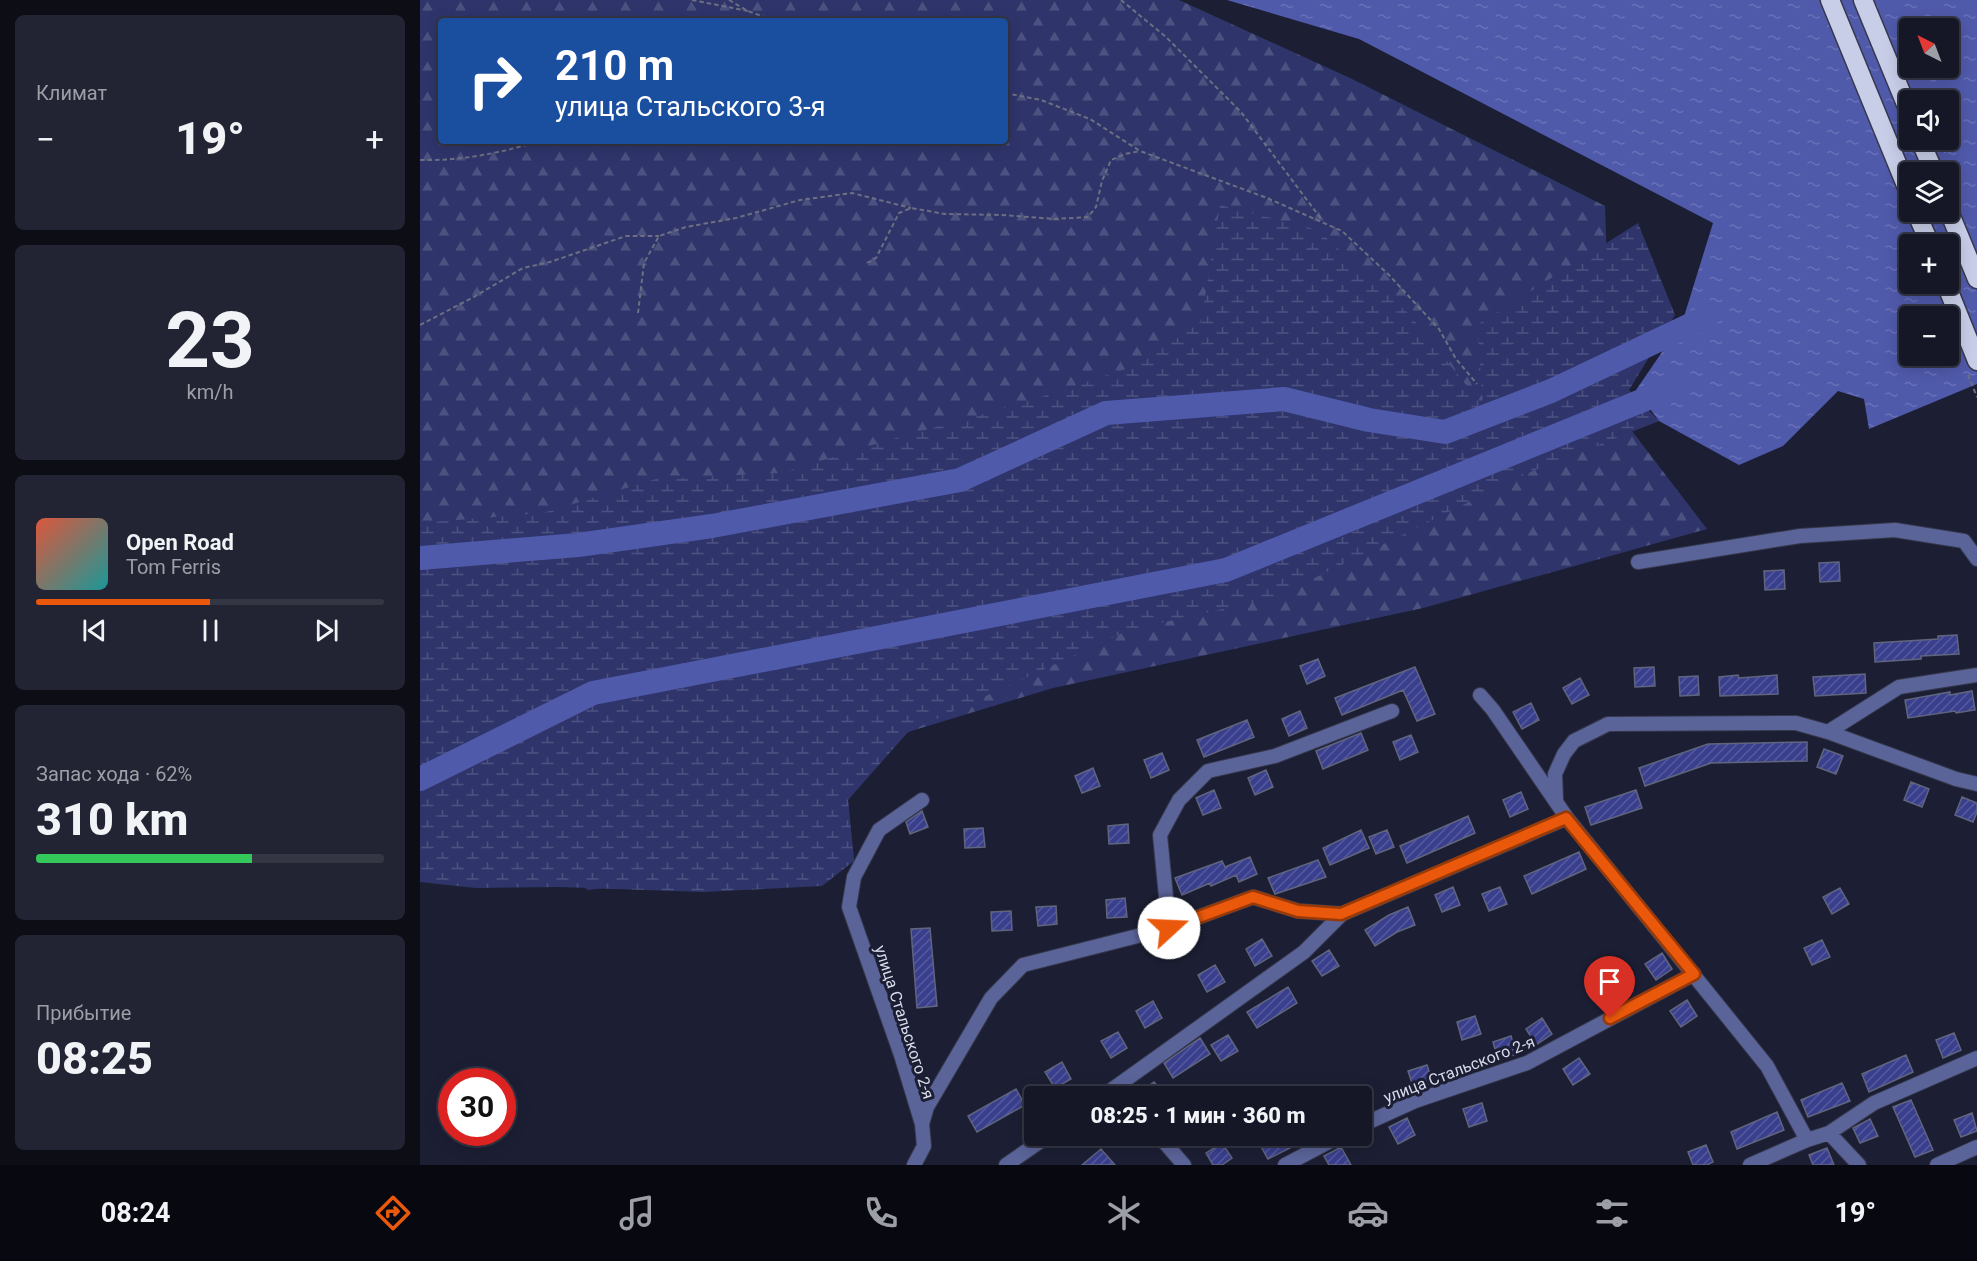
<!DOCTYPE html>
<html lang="ru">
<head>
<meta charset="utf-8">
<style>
	:root { --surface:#151727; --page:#222433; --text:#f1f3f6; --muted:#9d9fa7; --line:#343644; --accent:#ea580c }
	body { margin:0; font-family:Roboto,sans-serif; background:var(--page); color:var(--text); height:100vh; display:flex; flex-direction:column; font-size:22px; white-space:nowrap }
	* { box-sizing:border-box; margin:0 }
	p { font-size:20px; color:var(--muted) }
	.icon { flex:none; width:33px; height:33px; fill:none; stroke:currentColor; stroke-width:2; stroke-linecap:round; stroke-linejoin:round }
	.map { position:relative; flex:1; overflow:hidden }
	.sheet { display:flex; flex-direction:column; gap:15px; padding:15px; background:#0c0d15; width:420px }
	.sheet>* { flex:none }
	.banner { position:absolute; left:18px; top:18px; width:570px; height:126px; border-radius:6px; box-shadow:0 3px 15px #0003,0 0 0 2px var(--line); background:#1a4fa0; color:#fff; overflow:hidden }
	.needle { width:39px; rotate:318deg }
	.fabs { position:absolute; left:1479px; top:18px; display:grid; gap:12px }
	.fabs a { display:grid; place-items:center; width:60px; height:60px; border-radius:6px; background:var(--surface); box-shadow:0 3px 15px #0003,0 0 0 2px var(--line); font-size:30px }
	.speed { position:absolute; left:18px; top:1068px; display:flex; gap:12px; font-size:30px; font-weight:700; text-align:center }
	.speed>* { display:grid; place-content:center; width:78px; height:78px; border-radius:50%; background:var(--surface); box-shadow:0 3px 15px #0003,0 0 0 2px var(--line); line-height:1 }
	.speed .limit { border:9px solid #d22; background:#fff; color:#111 }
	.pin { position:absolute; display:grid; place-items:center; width:51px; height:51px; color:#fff; margin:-62px -26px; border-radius:50% 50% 50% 0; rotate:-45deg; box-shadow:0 0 6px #0007 }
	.pin .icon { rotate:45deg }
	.me { position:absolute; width:66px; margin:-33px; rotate:70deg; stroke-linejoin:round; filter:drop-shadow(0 0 4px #0008) }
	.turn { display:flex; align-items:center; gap:21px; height:126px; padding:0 18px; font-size:27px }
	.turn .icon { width:78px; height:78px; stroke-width:2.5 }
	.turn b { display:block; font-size:42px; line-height:51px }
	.big { font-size:45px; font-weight:800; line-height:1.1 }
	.sheet .widget { flex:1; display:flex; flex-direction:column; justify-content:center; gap:9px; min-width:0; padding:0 21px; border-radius:9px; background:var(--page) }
	.sheet .dial { align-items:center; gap:0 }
	.dial b { font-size:78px; line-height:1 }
	.song { display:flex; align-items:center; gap:18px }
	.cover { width:72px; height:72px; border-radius:9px; background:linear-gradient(135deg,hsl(10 70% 55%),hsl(180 70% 35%)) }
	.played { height:6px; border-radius:3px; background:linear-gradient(90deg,var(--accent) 50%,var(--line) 50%) }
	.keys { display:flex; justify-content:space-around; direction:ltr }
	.heat { display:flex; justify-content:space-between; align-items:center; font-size:33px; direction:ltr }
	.charge { height:9px; border-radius:4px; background:linear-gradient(90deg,#34c759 62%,var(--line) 0) }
	.trip { position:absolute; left:604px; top:1086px; width:348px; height:60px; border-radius:6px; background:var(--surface); box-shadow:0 3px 15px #0003,0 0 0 2px var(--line); font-weight:800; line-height:60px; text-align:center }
	.menu { display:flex; height:96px; justify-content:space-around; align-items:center; background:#080910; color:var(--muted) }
	.menu .icon { width:42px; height:42px }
	.menu .active { color:var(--accent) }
	.menu b { font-size:27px; color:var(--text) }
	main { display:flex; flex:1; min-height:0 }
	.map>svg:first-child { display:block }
	.forest { fill:url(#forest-firs); fill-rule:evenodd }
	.wetland { fill:url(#wetland-marsh) }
	.water { fill:url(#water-ripples); fill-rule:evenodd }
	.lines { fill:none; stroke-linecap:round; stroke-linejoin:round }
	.river { stroke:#505aab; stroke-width:24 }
	.building { fill:url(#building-hatch); stroke:#60657e; stroke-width:1.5 }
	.minor-casing { stroke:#36394d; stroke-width:16 }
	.highway-casing { stroke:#36394d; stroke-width:21 }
	.path { stroke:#6c6f81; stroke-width:2; stroke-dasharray:4.5 3; stroke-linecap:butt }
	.minor { stroke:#5b6499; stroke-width:14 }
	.highway { stroke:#c8cee8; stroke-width:18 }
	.route-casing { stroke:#983908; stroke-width:15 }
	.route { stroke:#ea580c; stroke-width:10 }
	.labels { text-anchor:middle; stroke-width:6; stroke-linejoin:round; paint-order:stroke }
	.street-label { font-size:16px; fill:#d8dcea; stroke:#1c1f34 }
</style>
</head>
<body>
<main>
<section class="sheet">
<div class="widget"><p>Климат</p>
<div class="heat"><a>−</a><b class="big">19°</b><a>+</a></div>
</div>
<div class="widget dial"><b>23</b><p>km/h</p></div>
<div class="widget">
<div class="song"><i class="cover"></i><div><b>Open Road</b><p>Tom Ferris</p></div></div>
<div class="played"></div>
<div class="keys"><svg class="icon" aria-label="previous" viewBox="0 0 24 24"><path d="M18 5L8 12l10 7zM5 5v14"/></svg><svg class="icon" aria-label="pause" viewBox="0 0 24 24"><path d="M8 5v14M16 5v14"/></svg><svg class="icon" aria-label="next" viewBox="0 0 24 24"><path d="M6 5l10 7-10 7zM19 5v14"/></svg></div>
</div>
<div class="widget"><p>Запас хода · 62%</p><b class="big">310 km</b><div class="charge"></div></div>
<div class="widget"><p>Прибытие</p><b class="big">08:25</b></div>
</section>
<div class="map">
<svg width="1557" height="1165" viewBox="0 0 1557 1165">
	<defs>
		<pattern id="forest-firs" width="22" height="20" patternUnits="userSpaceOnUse" patternTransform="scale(1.5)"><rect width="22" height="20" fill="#2f356b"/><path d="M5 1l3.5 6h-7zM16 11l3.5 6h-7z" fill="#4c5280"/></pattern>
		<pattern id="wetland-marsh" width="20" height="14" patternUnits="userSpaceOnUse" patternTransform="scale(1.5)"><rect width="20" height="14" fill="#2f356b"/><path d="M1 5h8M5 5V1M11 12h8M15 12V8" fill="none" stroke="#4c5280"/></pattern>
		<pattern id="water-ripples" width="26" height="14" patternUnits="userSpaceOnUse" patternTransform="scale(1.5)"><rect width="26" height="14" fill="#505aab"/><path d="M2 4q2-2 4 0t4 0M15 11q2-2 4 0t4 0" fill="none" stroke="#6871b7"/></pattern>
		<pattern id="building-hatch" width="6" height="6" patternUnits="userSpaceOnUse" patternTransform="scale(1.5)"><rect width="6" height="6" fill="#393f8d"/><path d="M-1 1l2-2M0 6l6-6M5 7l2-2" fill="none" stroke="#555a9d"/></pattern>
	</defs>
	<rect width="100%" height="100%" fill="#1c1f34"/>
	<path class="forest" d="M0 0H759L930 78 1185 206 1192 405 1287 529 1003 608 633 688 488 732 445 777 428 800 434 861 167 890 99 801 0 815ZM21 21H585V141H21Z"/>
	<path class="wetland" d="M800 205 898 230 990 315 1063 406 1057 325 1218 223 1255 315 1209 390 1239 421 1108 473 856 597 709 630 488 732 428 800 434 861 402 886 283 892 140 887 56 888 0 882V523L123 513 236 479 361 473 469 440 599 404 718 365 781 322Z"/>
	<path class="water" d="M807 0H1557V384L1449 429 1444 399 1418 391 1363 446 1319 465 1239 421 1216 390 1262 323 1293 223 939 39ZM1490 28H1528V68H1490ZM1490 100H1528V140H1490ZM1490 172H1528V212H1490ZM1490 244H1528V284H1490ZM1490 316H1528V356H1490Z"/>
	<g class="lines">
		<path class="river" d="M0 558 158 545 292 526 540 480 686 413 864 399 949 420 1025 432 1131 391 1287 317
			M0 779 173 693 806 570 1253 388"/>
	</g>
	<path class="building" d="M1419 562 1420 581 1400 582 1399 563Z
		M1364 570 1365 589 1345 590 1344 571Z
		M1537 635 1539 654 1501 656V659L1455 662 1454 643 1518 639V636Z
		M898 659 905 676 887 684 880 666Z
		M995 667 1015 714 997 721 983 690 922 715 915 698Z
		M1234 667 1235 686 1215 687 1214 668Z
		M1445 674 1446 693 1395 696 1393 677Z
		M1318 675 1319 678 1357 675 1358 694 1300 696 1299 677Z
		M1278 676 1279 695 1260 696 1259 677Z
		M1160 678 1169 695 1152 704 1143 688Z
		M1552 691 1555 710 1536 713 1535 711 1488 718 1485 700 1530 692V695Z
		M1111 703 1119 720 1102 729 1093 712Z
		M880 711 887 728 869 736 862 719Z
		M827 720 834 737 784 757 777 740Z
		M941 733 948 750 903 769 896 751Z
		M991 735 998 752 980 760 973 742Z
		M1387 742V761L1291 763 1225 786 1219 768 1288 744Z
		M1404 749 1423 756 1416 774 1397 767Z
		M742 753 749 770 731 778 724 760Z
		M673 768 680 786 662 793 655 776Z
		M846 770 853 787 835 795 828 778Z
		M1491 782 1509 789 1502 807 1484 800Z
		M794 790 801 808 783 815 776 798Z
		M1216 790 1222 808 1171 825 1165 807Z
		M1101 792 1108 809 1090 817 1083 800Z
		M1542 797 1557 803V812L1553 822 1535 815Z
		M502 811 508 827 490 834 486 822Z
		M1048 816 1055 833 987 863 980 846Z
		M708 824 709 843 689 844 688 826Z
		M563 828 565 847 545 848 544 829Z
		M941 830 949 848 910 865 903 848Z
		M967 830 974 847 956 854 949 837Z
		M1159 852 1166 869 1112 894 1104 876Z
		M830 857 837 874 819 882 816 875 791 886 790 883 762 895 755 878 802 861 805 867Z
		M898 860 906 877 855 894 848 878Z
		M1033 887 1040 905 1022 912 1015 895Z
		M1080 887 1087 904 1069 911 1062 894Z
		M1420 888 1429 904 1412 914 1403 897Z
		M705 898 707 917 687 918 686 900Z
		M636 906 637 924 618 926 616 907Z
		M988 907 995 925 977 932 955 946 945 930 969 915Z
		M591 911 592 930 572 931 571 912Z
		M510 928 517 1006 497 1008 491 929Z
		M842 939 852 956 835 966 826 949Z
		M1402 940 1410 957 1392 965 1384 948Z
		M909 950 919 966 902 976 892 961Z
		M1242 953 1252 969 1236 980 1225 964Z
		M795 965 805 982 787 992 778 975Z
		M1197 966 1208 982 1191 992 1181 977Z
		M868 987 877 1003 837 1028 827 1012Z
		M1267 1000 1277 1016 1261 1027 1250 1011Z
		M733 1001 742 1018 725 1028 716 1011Z
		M1055 1016 1061 1034 1042 1040 1037 1022Z
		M1122 1018 1132 1034 1116 1045 1106 1029Z
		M698 1032 707 1048 691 1058 681 1041Z
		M1534 1033 1541 1050 1523 1058 1516 1040Z
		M808 1035 818 1051 801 1061 791 1045Z
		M1091 1036 1097 1054 1078 1060 1073 1042Z
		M780 1038 790 1054 753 1078 744 1063Z
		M1486 1055 1493 1072 1449 1092 1442 1074Z
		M1159 1058 1170 1074 1153 1085 1143 1069Z
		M642 1062 651 1079 635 1088 625 1072Z
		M1007 1065 1013 1083 994 1089 988 1071Z
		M734 1082 746 1096H715Z
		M1422 1083 1430 1101 1388 1117 1381 1100Z
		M596 1089 605 1105 557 1132 548 1116Z
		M1491 1100 1513 1150 1495 1157 1473 1107Z
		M1062 1103 1067 1121 1049 1127 1043 1109Z
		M1357 1112 1364 1130 1317 1149 1311 1132Z
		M1552 1113 1557 1131 1541 1137 1534 1120Z
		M987 1118 995 1135 978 1144 969 1127Z
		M1450 1119 1458 1136 1440 1143 1433 1128Z
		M853 1136H894L848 1159 839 1143Z
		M802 1143 812 1158 802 1165H793L786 1153Z
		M1286 1145 1293 1162 1287 1165H1273L1268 1152Z
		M921 1147 931 1165H909L904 1156Z
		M1407 1148 1414 1165H1393L1389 1155Z
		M681 1149 695 1165H662Z"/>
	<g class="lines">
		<g class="minor-casing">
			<path id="minor" d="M1218 562 1380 536 1475 530 1544 541 1557 559
				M1060 695 1073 710 1147 818 1347 1066 1387 1140
				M1408 732 1479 687 1557 675
				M1136 799 1135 774 1144 754 1154 741 1188 724 1376 723 1408 732 1536 779 1557 784
				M749 928 740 835 759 800 788 771 855 756 972 711
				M683 1096 884 952 922 914 1147 818
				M502 1124 507 1107 571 998 603 965 749 928 833 897 878 911 922 914
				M942 1125 995 1101 1107 1063 1274 974
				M1409 1133 1439 1165
				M739 1136 764 1165
				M494 1165 504 1146 502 1124 481 1055 429 907 434 877 459 830 502 800
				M586 1165 628 1136
				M865 1165 920 1136
				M1330 1165 1387 1140 1409 1133 1454 1103 1557 1058
				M1517 1165 1557 1147"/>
		</g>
		<g class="highway-casing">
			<path id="highway" d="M1410 0 1490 195
				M1443 0 1490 114
				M1500 140 1514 172
				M1528 209 1557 279
				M1496 212 1510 244
				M1526 284 1557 361"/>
		</g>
		<path class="path" d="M272 0 328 11
			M309 0 328 11 355 21
			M701 0 746 37 821 112 902 220
			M585 93 621 100 670 119 720 151 847 198 922 231 969 275 1019 329 1036 359 1057 384
			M0 160C42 161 80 153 120 141
			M1530 173 1540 198
			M447 263 456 258 479 213 491 208 525 214 582 215 635 219 668 217 676 207 682 181 691 160 705 154 720 151
			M218 313 224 263 239 236 266 227 316 218 380 200 432 193 491 208
			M0 325 52 298 103 268 130 262 206 236H239
			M1548 375 1557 397"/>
		<use href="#minor" class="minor"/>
		<use href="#highway" class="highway"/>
	</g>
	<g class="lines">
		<g class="route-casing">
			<path id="route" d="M749 928 833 897 878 911 921 914 1146 818 1274 974 1190 1018"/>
		</g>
		<use href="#route" class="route"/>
	</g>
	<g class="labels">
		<g class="street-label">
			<text transform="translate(485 1022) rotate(72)" y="6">улица Стальского 2-я</text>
			<text transform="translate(1039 1069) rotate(-21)" y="6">улица Стальского 2-я</text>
		</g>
	</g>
</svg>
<div class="fabs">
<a><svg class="needle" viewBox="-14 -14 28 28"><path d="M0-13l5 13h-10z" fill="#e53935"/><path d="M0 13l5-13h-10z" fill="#9d9fa7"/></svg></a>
<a><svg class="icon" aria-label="sound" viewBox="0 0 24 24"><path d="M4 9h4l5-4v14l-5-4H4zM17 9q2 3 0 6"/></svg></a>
<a><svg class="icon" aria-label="layers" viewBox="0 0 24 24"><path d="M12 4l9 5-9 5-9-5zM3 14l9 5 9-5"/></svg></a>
<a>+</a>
<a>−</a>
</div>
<div class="speed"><div class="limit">30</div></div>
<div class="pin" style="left:1190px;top:1018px;background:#d93025"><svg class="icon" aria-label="arrive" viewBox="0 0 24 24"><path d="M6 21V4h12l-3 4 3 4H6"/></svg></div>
<svg class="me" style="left:749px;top:928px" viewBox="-20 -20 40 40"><circle r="19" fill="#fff"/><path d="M0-13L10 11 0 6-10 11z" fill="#ea580c"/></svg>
<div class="trip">08:25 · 1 мин · 360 m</div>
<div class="banner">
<div class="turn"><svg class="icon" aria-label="right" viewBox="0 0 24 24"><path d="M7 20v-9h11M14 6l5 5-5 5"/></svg><div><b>210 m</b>улица Стальского 3-я</div></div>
</div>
</div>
</main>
<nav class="menu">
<b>08:24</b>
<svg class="icon active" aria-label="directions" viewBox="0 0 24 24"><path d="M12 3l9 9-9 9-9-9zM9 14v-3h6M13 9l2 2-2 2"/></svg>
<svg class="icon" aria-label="music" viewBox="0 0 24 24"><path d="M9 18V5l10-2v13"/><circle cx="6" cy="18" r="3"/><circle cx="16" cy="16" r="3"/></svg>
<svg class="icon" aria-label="phone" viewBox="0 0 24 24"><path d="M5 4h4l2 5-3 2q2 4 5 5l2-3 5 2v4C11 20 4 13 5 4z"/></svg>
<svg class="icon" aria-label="climate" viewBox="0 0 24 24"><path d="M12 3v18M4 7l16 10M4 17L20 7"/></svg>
<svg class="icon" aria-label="car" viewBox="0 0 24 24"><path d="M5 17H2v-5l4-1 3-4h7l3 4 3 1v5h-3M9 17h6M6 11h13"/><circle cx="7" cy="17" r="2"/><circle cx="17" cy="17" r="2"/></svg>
<svg class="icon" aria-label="filters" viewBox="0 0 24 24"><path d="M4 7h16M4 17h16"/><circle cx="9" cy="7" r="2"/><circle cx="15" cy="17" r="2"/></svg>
<b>19°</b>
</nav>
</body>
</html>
